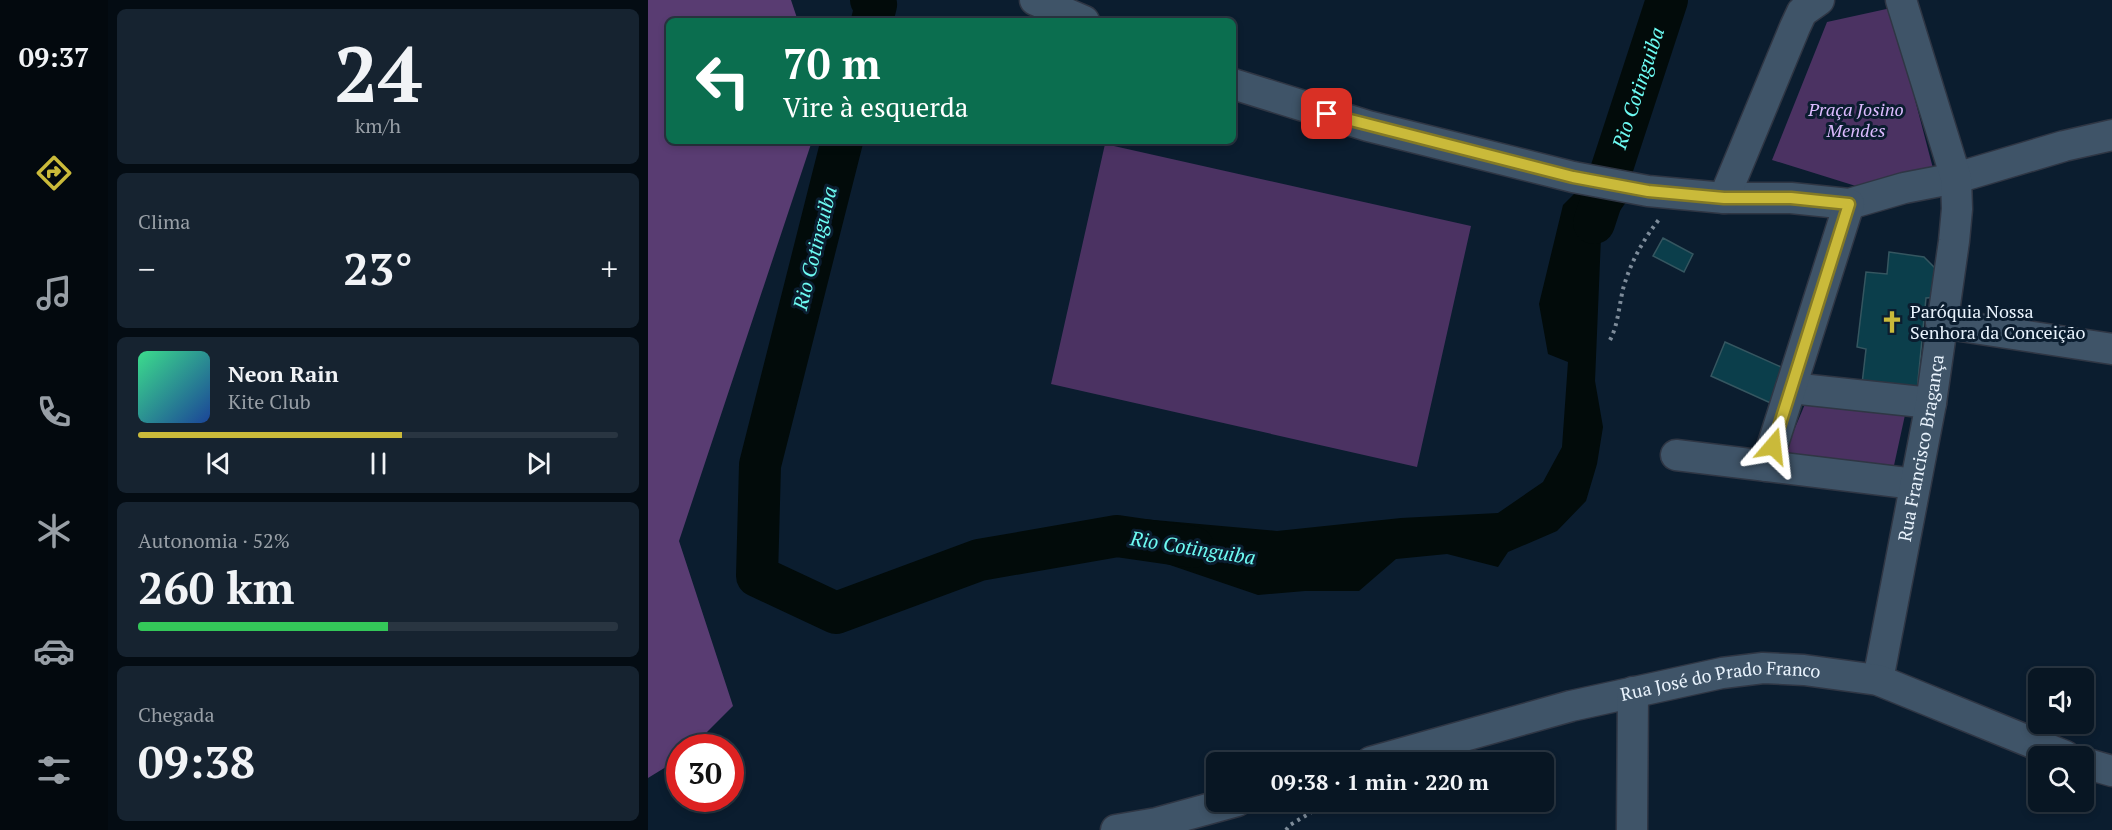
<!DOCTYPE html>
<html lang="pt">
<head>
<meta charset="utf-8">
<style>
	:root { --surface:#081623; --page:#162330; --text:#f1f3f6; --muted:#989fa6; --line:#293541; --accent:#caba3a }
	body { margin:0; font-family:"PT Serif",serif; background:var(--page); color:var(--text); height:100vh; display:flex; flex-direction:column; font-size:22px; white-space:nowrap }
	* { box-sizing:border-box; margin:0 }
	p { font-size:20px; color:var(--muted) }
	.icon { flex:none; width:33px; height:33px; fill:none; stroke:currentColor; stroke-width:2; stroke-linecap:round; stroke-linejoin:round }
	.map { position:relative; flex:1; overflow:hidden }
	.details { display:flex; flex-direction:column; gap:9px; padding:9px; background:#040c13; width:540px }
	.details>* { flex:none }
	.guide { position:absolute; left:18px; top:18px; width:570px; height:126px; border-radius:9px; box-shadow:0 3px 9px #0003,0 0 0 2px var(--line); background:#0b6e4f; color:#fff; overflow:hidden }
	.buttons { position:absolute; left:1380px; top:668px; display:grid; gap:12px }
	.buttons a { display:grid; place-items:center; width:66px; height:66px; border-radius:9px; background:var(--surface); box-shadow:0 3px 9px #0003,0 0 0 2px var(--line); font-size:30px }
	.speed { position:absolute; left:18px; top:734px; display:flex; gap:12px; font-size:30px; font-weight:700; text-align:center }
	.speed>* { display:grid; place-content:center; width:78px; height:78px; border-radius:50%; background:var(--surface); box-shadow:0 3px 9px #0003,0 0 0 2px var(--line); line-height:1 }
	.speed .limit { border:9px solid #d22; background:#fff; color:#111 }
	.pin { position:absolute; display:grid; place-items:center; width:51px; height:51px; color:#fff; margin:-26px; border-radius:12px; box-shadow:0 3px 9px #0006 }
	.me { position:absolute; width:66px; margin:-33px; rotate:17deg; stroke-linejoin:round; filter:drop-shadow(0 0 4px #0008) }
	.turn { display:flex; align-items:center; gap:21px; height:126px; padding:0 18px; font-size:27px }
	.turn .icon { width:78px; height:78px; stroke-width:2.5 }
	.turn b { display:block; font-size:42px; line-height:51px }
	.big { font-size:45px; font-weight:700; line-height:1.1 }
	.details .card { flex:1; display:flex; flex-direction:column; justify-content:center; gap:9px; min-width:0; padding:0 21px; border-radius:9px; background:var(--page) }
	.details .dial { align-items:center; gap:0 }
	.dial b { font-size:78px; line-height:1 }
	.song { display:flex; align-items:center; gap:18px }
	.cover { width:72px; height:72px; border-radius:9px; background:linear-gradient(135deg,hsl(150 70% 55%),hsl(220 70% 35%)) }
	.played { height:6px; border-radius:3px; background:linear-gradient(90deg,var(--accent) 55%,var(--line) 55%) }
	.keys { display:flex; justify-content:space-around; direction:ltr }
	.heat { display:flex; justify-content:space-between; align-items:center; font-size:33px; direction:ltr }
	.charge { height:9px; border-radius:4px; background:linear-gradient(90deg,#34c759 52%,var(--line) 0) }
	.trip { position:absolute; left:558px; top:752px; width:348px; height:60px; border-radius:9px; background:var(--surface); box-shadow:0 3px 9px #0003,0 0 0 2px var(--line); font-weight:700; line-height:60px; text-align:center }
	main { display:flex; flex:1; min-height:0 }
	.tab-bar { display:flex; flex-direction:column; width:108px; justify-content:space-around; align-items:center; background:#03090e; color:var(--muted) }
	.tab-bar .icon { width:42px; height:42px }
	.tab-bar .active { color:var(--accent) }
	.tab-bar b { font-size:27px; color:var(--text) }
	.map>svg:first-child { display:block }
	.green { fill:#4b3262 }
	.forest { fill:#593c72 }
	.water { fill:#020b0a }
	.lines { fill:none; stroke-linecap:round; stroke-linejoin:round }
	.river { stroke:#020b0a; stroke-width:42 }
	.building { fill:#0b3e4b; stroke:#355660; stroke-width:1.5 }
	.minor-casing { stroke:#2f3644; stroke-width:33 }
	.path { stroke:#7e8c9a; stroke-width:4; stroke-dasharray:3 4.5; stroke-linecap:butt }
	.minor { stroke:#3f5468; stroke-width:30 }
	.route-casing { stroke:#837926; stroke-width:15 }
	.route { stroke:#caba3a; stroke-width:10 }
	.labels { text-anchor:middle; stroke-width:6; stroke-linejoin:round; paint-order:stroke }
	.park-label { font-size:18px; font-style:italic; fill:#dcbbfe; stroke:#0b1d2f }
	.poi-label { font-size:18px; fill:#e9f3fd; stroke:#0b1d2f; text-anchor:start }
	.street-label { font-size:18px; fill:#e9f3fd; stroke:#0b1d2f }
	.water-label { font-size:20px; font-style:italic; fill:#6dfbf3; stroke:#0b1d2f }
</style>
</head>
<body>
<main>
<nav class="tab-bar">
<b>09:37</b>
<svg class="icon active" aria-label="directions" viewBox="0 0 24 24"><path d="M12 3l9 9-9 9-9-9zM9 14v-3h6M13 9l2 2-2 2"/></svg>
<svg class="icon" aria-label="music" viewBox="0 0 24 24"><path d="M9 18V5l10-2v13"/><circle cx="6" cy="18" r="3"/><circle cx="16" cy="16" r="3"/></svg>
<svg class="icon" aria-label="phone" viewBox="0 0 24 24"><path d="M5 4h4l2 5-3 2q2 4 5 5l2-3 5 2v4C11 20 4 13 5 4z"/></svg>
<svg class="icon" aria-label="climate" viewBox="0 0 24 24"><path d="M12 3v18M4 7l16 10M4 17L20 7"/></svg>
<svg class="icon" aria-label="car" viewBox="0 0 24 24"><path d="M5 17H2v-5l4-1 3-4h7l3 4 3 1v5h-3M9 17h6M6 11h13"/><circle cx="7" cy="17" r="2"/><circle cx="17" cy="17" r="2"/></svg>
<svg class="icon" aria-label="filters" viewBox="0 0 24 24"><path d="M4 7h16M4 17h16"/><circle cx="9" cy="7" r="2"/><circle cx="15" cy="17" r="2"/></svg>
</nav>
<section class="details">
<div class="card dial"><b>24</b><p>km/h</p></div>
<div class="card"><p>Clima</p>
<div class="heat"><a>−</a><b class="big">23°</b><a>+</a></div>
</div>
<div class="card">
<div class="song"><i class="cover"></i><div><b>Neon Rain</b><p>Kite Club</p></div></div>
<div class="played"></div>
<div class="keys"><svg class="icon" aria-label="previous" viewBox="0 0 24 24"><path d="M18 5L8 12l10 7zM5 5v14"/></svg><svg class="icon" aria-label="pause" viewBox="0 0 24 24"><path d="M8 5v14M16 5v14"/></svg><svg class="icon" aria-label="next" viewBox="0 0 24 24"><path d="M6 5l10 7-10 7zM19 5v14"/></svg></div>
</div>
<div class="card"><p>Autonomia · 52%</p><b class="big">260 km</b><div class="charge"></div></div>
<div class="card"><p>Chegada</p><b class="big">09:38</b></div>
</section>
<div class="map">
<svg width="1464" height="830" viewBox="0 0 1464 830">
	<rect width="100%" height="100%" fill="#0b1d2f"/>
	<path class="green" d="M1243 8 1287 176 1211 187 1124 160 1179 22Z
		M457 144 823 226 769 467 403 384Z
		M1160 397 1257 415 1245 470 1136 454Z"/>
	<path class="forest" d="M0 0H143L150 21H21V141H164L31 541 85 706 44 747H32L31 759 0 778Z"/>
	<path class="water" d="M931 189 981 198 953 237 947 381 955 427 949 464 938 501 909 531 860 552 850 567 799 554 748 559 711 591H657L610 595 516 563 483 557 495 519 629 531 753 518 850 513 895 482 914 447 920 362 900 354 891 304 915 205Z"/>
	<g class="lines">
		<g class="river">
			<path d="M223 0 228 5 224 21"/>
			<path d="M194 141 112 465 109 576 188 613 331 560 469 536 545 547"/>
			<path id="s1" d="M946 223 1019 0"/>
		</g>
	</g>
	<path class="building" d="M1015 238 1045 254 1036 272 1005 256Z
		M1241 252 1276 257 1289 270 1291 297 1278 298 1269 391 1214 384 1218 349 1209 347 1218 272 1239 274Z
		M1077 342 1142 371 1127 405 1063 376Z"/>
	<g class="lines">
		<g class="minor-casing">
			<g id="minor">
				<path d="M387 0 436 21"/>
				<path d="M585 84 720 126 925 177 1000 191 1076 198H1143L1201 204 1256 188 1308 178 1416 146 1464 135"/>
				<path d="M1076 198 1147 27 1154 12 1171 0"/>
				<path d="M1293 323 1464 349"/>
				<path d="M1143 388 1283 403"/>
				<path d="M1028 455 1267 484"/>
				<path d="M1118 466 1201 204"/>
				<path id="s2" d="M1230 680 1283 403 1306 241 1309 209 1308 178 1253 0"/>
				<path id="s3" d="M723 762 923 706 1074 673 1115 668 1156 670 1230 680 1417 756"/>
				<path d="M1436 763 1464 771"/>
				<path d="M468 830 509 823 589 801"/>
				<path d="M984 830 985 692"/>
			</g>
		</g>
		<path class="path" d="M962 340C970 325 971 306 975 289 982 263 996 238 1013 217
			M638 830 642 825 682 801"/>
		<use href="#minor" class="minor"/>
	</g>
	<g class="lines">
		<g class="route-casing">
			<path id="route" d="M679 114 925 177 1000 191 1076 198H1143L1201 204 1125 446"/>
		</g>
		<use href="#route" class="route"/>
	</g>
	<defs>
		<g id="church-bare" transform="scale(1.8)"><path d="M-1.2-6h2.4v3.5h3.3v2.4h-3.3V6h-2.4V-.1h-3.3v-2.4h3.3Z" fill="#caba3a" stroke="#0b1d2f" stroke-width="2.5" paint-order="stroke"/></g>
	</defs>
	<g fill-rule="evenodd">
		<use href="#church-bare" x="1244" y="322"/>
	</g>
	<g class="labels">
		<g class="park-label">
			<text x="1208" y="116">Praça Josino<tspan x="1208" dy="21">Mendes</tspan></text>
		</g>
		<g class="poi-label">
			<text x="1262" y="318">Paróquia Nossa<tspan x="1262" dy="21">Senhora da Conceição</tspan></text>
		</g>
		<g class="street-label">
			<text dy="6" stroke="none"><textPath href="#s2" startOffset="236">Rua Francisco Bragança</textPath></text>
			<text dy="6" stroke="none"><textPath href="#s3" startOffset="360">Rua José do Prado Franco</textPath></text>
		</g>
		<g class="water-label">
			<text dy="7" stroke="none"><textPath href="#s1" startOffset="142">Rio Cotinguiba</textPath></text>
			<text transform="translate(167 248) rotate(-76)" y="7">Rio Cotinguiba</text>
			<text transform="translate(545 548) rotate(9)" y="7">Rio Cotinguiba</text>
		</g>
	</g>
</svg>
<div class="buttons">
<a><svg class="icon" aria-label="sound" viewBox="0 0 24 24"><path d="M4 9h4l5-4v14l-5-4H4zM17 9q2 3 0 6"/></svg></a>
<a><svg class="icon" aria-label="search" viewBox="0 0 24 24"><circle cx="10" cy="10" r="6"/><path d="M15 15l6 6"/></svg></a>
</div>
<div class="speed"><div class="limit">30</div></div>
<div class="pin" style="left:679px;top:114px;background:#d93025"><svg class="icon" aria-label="arrive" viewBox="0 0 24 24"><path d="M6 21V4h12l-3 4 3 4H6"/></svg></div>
<svg class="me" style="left:1125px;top:446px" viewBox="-20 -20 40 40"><path d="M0-17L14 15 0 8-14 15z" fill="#caba3a" stroke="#fff" stroke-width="4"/></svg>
<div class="trip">09:38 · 1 min · 220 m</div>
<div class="guide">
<div class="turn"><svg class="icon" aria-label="left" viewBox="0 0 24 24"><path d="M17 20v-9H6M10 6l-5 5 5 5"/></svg><div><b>70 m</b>Vire à esquerda</div></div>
</div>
</div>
</main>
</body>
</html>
